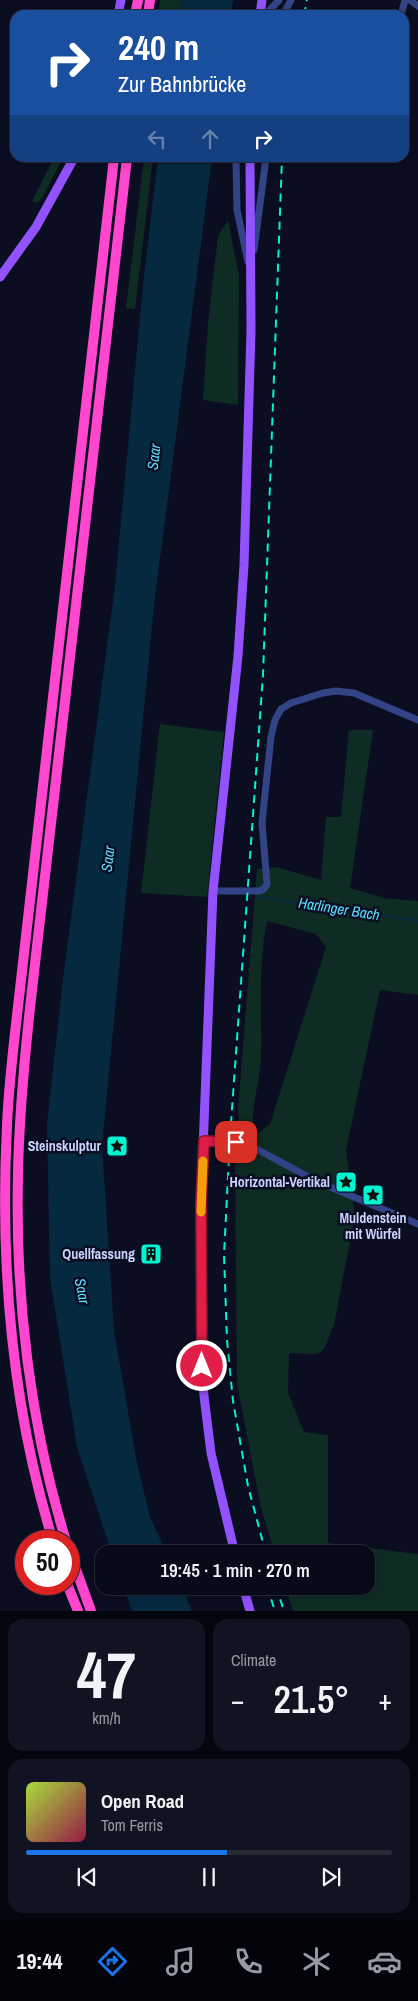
<!DOCTYPE html>
<html lang="en">
<head>
<meta charset="utf-8">
<style>
	:root { --surface:#080a19; --page:#111322; --text:#f1f3f6; --muted:#989aa2; --line:#292b38; --accent:#1a73e8 }
	body { margin:0; font-family:"Archivo Narrow",sans-serif; background:var(--page); color:var(--text); height:100vh; display:flex; flex-direction:column; font-size:19px; white-space:nowrap }
	* { box-sizing:border-box; margin:0 }
	p { font-size:16px; color:var(--muted) }
	.icon { flex:none; width:28px; height:28px; fill:none; stroke:currentColor; stroke-width:2; stroke-linecap:round; stroke-linejoin:round }
	.map { position:relative; height:1611px; overflow:hidden }
	.panel { display:flex; flex-direction:column; gap:8px; padding:8px; background:#04060e; flex:1 }
	.panel>* { flex:none }
	.banner { position:absolute; left:10px; top:10px; width:399px; height:152px; border-radius:15px; box-shadow:0 2px 8px #0003,0 0 0 1px var(--line); background:#1a4fa0; color:#fff; overflow:hidden }
	.speed { position:absolute; left:15px; top:1530px; display:flex; gap:10px; font-size:25px; font-weight:700; text-align:center }
	.speed>* { display:grid; place-content:center; width:65px; height:65px; border-radius:50%; background:var(--surface); box-shadow:0 2px 8px #0003,0 0 0 1px var(--line); line-height:1 }
	.speed .limit { border:8px solid #d22; background:#fff; color:#111 }
	.pin { position:absolute; display:grid; place-items:center; width:42px; height:42px; color:#fff; margin:-21px; border-radius:10px; box-shadow:0 2px 8px #0006 }
	.me { position:absolute; width:55px; margin:-28px; rotate:0deg; stroke-linejoin:round; filter:drop-shadow(0 0 4px #0008) }
	.turn { display:flex; align-items:center; gap:18px; height:105px; padding:0 25px; font-size:22px }
	.turn .icon { width:65px; height:65px; stroke-width:2.5 }
	.turn b { display:block; font-size:35px; line-height:42px }
	.lanes { display:flex; align-items:center; height:48px; padding:0 25px; background:#0003; justify-content:center; gap:25px; direction:ltr }
	.lanes .off { opacity:.35 }
	.big { font-size:38px; font-weight:600; line-height:1.1 }
	.panel .card { flex:1; display:flex; flex-direction:column; justify-content:center; gap:8px; min-width:0; padding:0 18px; border-radius:15px; background:var(--page) }
	.panel .dial { align-items:center; gap:0 }
	.dial b { font-size:65px; line-height:1 }
	.song { display:flex; align-items:center; gap:15px }
	.cover { width:60px; height:60px; border-radius:8px; background:linear-gradient(135deg,hsl(80 70% 55%),hsl(340 70% 35%)) }
	.played { height:5px; border-radius:2px; background:linear-gradient(90deg,var(--accent) 55%,var(--line) 55%) }
	.keys { display:flex; justify-content:space-around; direction:ltr }
	.heat { display:flex; justify-content:space-between; align-items:center; font-size:28px; direction:ltr }
	.panel .tiles { flex:1; display:grid; gap:8px; grid-template-columns:1fr 1fr }
	.card:last-child { grid-column:span 2 }
	.trip { position:absolute; left:95px; top:1545px; width:280px; height:50px; border-radius:15px; background:var(--surface); box-shadow:0 2px 8px #0003,0 0 0 1px var(--line); font-weight:600; line-height:50px; text-align:center }
	.menu { display:flex; height:80px; justify-content:space-around; align-items:center; background:#03040a; color:var(--muted) }
	.menu .icon { width:35px; height:35px }
	.menu .on { color:var(--accent) }
	.menu b { font-size:22px; color:var(--text) }
	.map>svg:first-child { display:block }
	.green { fill:#0e2c23; fill-rule:evenodd }
	.water { fill:#052a40 }
	.lines { fill:none; stroke-linecap:round; stroke-linejoin:round }
	.stream { stroke:#052a40; stroke-width:2 }
	.minor { stroke:#324485; stroke-width:7 }
	.major { stroke:#9252ff; stroke-width:9 }
	.highway { stroke:#ff46ce; stroke-width:10 }
	.rail { stroke:#00f6d0; stroke-width:2; stroke-dasharray:8 6; stroke-linecap:butt }
	.route-casing { stroke:#92132f; stroke-width:12 }
	.route { stroke:#e11d48; stroke-width:9 }
	.slow { stroke:#f59e0b; stroke-width:9 }
	.labels { text-anchor:middle; stroke-width:5; stroke-linejoin:round; paint-order:stroke }
	.poi-label { font-size:14px; font-weight:bold; fill:#cbd3ff; stroke:#0b0d21; text-anchor:end }
	.water-label { font-size:15px; font-style:italic; fill:#59ddff; stroke:#0b0d21 }
</style>
</head>
<body>
<div class="map">
<svg width="418" height="1611" viewBox="0 0 418 1611">
	<rect width="100%" height="100%" fill="#0b0d21"/>
	<path class="green" d="M160 0H182L180 15H158Z
		M54 158H63L42 198 37 203 32 201Z
		M144 158H153L135 309 126 308Z
		M228 220 239 276 238 405 203 400 208 323 218 236Z
		M160 724 224 732 207 897 141 893Z
		M349 730H373L350 888 384 898 418 901V995L380 990 346 1150 355 1215 334 1325 324 1349 319 1353 314 1354 289 1353 288 1393 304 1432 328 1435V1543L418 1554V1611H293L285 1586H366V1554H275L261 1508 237 1384 235 1155 252 1138 240 1134 238 1110 257 869 276 867 321 880 326 817H341ZM267 921 316 934 326 947 270 1124 253 1137C250 1109 260 1084 261 1056 262 1011 258 965 267 921Z"/>
	<path class="water" d="M182 0H233L231 15H180Z
		M158 158H212L154 605 102 1145 114 1331 137 1463 150 1517 167 1554H112L77 1447 50 1277 47 1123 64 971 115 586 143 285Z
		M123 1586H181L192 1611H132Z"/>
	<g class="lines">
		<path class="stream" d="M259 897 418 921"/>
		<path class="minor" d="M410 0 418 6
			M265 15 279 0
			M283 15 291 0
			M401 15 405 0
			M236 158 237 210 248 262
			M254 250 266 158
			M213 891H259L264 889 267 884 262 823 271 737 275 720 281 709 291 703 323 693 336 691 354 693 418 720
			M204 1141H236L251 1146 316 1181 418 1224"/>
		<path class="major" d="M118 15 121 0
			M260 15 262 0
			M0 277 36 227 74 158
			M235 1554 211 1453 204 1396 202 1366 201 1201 213 891 238 656 244 565 251 331 250 158
			M243 1586 250 1611"/>
		<path class="highway" d="M135 15 138 0
			M148 15 150 0
			M53 1541C12 1408 0 1263 7 1125 9 1079 15 1034 20 989L114 158
			M66 1541C30 1424 15 1297 18 1175 19 1113 25 1052 32 990L127 158
			M69 1550 91 1611
			M67 1584 78 1611"/>
		<path class="rail" d="M304 15 307 0
			M266 1554 248 1486 233 1401 227 1340 224 1255 230 1137 263 675 282 158
			M267 1586 275 1611
			M276 1586 284 1611"/>
	</g>
	<g class="lines">
		<g class="route-casing">
			<path id="route" d="M202 1366 201 1201 204 1141 236 1142"/>
		</g>
		<use href="#route" class="route"/>
		<path class="slow" d="M201 1212 203 1161"/>
	</g>
	<defs>
		<g id="sight-square" transform="scale(1.125)"><rect x="-9" y="-9" width="18" height="18" rx="4" fill="#00f6d0" stroke="#0b0d21"/><path d="M0-6L1.8-2.2L6-1.7L2.9 1.2L3.7 5.4L0 3.3L-3.7 5.4L-2.9 1.2L-6-1.7L-1.8-2.2Z" fill="#111"/></g>
		<g id="building-square" transform="scale(1.125)"><rect x="-9" y="-9" width="18" height="18" rx="4" fill="#00f6d0" stroke="#0b0d21"/><path d="M-4-6H4V6H1V3H-1V6H-4ZM-2.5-4.3h1.7v1.8h-1.7ZM.8-4.3h1.7v1.8H.8ZM-2.5-1h1.7V.8h-1.7ZM.8-1h1.7V.8H.8Z" fill="#111"/></g>
	</defs>
	<g fill-rule="evenodd">
		<use href="#sight-square" x="117" y="1146"/>
		<use href="#sight-square" x="346" y="1182"/>
		<use href="#sight-square" x="373" y="1195"/>
		<use href="#building-square" x="151" y="1254"/>
	</g>
	<g class="labels">
		<g class="poi-label">
			<text x="101" y="1151">Steinskulptur</text>
			<text x="330" y="1187">Horizontal-Vertikal</text>
			<text x="373" y="1223" text-anchor="middle">Muldenstein<tspan x="373" dy="16">mit Würfel</tspan></text>
			<text x="135" y="1259">Quellfassung</text>
		</g>
		<g class="water-label">
			<text transform="translate(154 457) rotate(-83)" y="5">Saar</text>
			<text transform="translate(108 859) rotate(-83)" y="5">Saar</text>
			<text transform="translate(339 909) rotate(9)" y="5">Harlinger Bach</text>
			<text transform="translate(82 1291) rotate(79)" y="5">Saar</text>
		</g>
	</g>
</svg>
<div class="speed"><div class="limit">50</div></div>
<div class="pin" style="left:236px;top:1142px;background:#d93025"><svg class="icon" aria-label="arrive" viewBox="0 0 24 24"><path d="M6 21V4h12l-3 4 3 4H6"/></svg></div>
<svg class="me" style="left:202px;top:1366px" viewBox="-20 -20 40 40"><circle r="17" fill="#e11d48" stroke="#fff" stroke-width="3"/><path d="M0-11L8 9 0 5-8 9z" fill="#fff"/></svg>
<div class="trip">19:45 · 1 min · 270 m</div>
<div class="banner">
<div class="turn"><svg class="icon" aria-label="right" viewBox="0 0 24 24"><path d="M7 20v-9h11M14 6l5 5-5 5"/></svg><div><b>240 m</b>Zur Bahnbrücke</div></div>
<div class="lanes"><svg class="icon off" aria-label="left" viewBox="0 0 24 24"><path d="M17 20v-9H6M10 6l-5 5 5 5"/></svg><svg class="icon off" aria-label="ahead" viewBox="0 0 24 24"><path d="M12 20V5M6 11l6-6 6 6"/></svg><svg class="icon" aria-label="right" viewBox="0 0 24 24"><path d="M7 20v-9h11M14 6l5 5-5 5"/></svg></div>
</div>
</div>
<section class="panel">
<div class="tiles">
<div class="card dial"><b>47</b><p>km/h</p></div>
<div class="card"><p>Climate</p>
<div class="heat"><a>−</a><b class="big">21.5°</b><a>+</a></div>
</div>
<div class="card">
<div class="song"><i class="cover"></i><div><b>Open Road</b><p>Tom Ferris</p></div></div>
<div class="played"></div>
<div class="keys"><svg class="icon" aria-label="previous" viewBox="0 0 24 24"><path d="M18 5L8 12l10 7zM5 5v14"/></svg><svg class="icon" aria-label="pause" viewBox="0 0 24 24"><path d="M8 5v14M16 5v14"/></svg><svg class="icon" aria-label="next" viewBox="0 0 24 24"><path d="M6 5l10 7-10 7zM19 5v14"/></svg></div>
</div>
</div>
</section>
<nav class="menu">
<b>19:44</b>
<svg class="icon on" aria-label="directions" viewBox="0 0 24 24"><path d="M12 3l9 9-9 9-9-9zM9 14v-3h6M13 9l2 2-2 2"/></svg>
<svg class="icon" aria-label="music" viewBox="0 0 24 24"><path d="M9 18V5l10-2v13"/><circle cx="6" cy="18" r="3"/><circle cx="16" cy="16" r="3"/></svg>
<svg class="icon" aria-label="phone" viewBox="0 0 24 24"><path d="M5 4h4l2 5-3 2q2 4 5 5l2-3 5 2v4C11 20 4 13 5 4z"/></svg>
<svg class="icon" aria-label="climate" viewBox="0 0 24 24"><path d="M12 3v18M4 7l16 10M4 17L20 7"/></svg>
<svg class="icon" aria-label="car" viewBox="0 0 24 24"><path d="M5 17H2v-5l4-1 3-4h7l3 4 3 1v5h-3M9 17h6M6 11h13"/><circle cx="7" cy="17" r="2"/><circle cx="17" cy="17" r="2"/></svg>
</nav>
</body>
</html>
